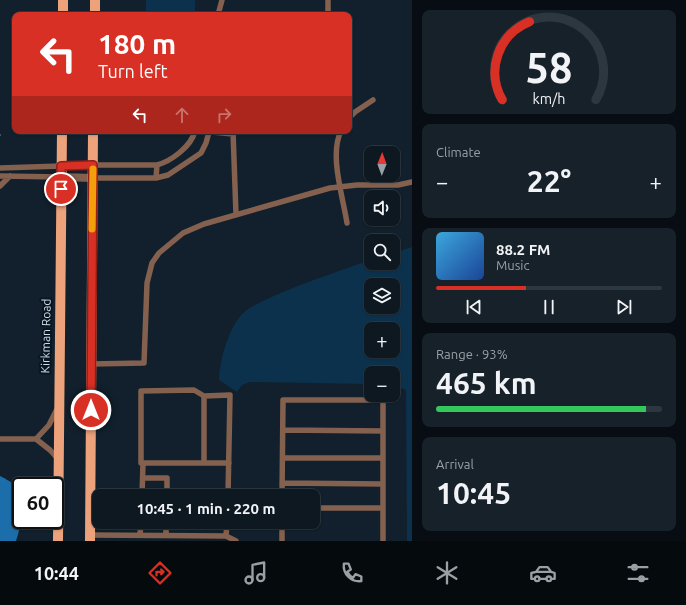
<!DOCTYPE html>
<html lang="en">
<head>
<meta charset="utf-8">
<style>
	:root { --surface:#0d1821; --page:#16212a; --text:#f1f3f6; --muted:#9aa0a5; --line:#2d373f; --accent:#d93025 }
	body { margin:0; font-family:Ubuntu,sans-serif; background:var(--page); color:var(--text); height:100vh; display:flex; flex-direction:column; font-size:15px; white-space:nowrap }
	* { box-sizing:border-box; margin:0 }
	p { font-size:13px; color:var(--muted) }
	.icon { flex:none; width:22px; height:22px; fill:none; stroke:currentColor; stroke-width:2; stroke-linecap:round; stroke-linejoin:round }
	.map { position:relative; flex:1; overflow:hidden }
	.drawer { display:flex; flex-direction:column; gap:10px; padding:10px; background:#070d12; width:274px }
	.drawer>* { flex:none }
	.hud { position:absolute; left:12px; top:12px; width:340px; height:122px; border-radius:8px; box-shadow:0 1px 3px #0004,0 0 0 1px var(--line); background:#d93025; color:#fff; overflow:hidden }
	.needle { width:26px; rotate:1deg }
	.fabs { position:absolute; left:364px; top:146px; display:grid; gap:8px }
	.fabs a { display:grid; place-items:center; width:36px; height:36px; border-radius:8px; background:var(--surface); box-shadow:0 1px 3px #0004,0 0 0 1px var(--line); font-size:20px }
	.speed { position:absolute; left:12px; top:477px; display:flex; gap:8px; font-size:20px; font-weight:700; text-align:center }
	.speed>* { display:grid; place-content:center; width:52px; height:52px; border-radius:50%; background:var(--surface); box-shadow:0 1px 3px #0004,0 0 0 1px var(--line); line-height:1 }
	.speed .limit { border:2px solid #111; border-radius:6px; background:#fff; color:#111 }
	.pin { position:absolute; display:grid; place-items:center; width:34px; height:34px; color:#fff; margin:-17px; border:2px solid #fff; border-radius:50%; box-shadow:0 1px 4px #0007 }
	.me { position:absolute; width:44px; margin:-22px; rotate:0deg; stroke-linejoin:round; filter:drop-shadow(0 0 3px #0008) }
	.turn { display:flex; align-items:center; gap:14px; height:84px; padding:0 20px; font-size:18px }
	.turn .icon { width:52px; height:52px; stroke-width:2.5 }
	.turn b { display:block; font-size:28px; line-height:34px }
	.lanes { display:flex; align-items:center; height:38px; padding:0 20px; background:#0003; justify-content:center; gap:20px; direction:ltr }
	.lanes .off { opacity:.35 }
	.big { font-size:30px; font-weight:600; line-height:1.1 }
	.drawer .widget { flex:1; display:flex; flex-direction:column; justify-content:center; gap:6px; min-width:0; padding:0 14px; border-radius:8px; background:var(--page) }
	.drawer .dial { align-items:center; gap:0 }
	.dial svg { height:104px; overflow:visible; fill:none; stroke:var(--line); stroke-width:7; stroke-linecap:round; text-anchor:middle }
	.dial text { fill:var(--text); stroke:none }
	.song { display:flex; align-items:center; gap:12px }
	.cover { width:48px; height:48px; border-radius:6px; background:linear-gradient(135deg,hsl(200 70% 55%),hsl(220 70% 35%)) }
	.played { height:4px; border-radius:2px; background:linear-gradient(90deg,var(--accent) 40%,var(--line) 40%) }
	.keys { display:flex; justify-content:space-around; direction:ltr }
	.heat { display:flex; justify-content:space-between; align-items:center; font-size:22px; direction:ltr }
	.charge { height:6px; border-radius:3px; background:linear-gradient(90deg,#34c759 93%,var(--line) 0) }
	.trip { position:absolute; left:92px; top:489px; width:228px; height:40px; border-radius:8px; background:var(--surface); box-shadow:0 1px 3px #0004,0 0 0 1px var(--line); font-weight:600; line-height:40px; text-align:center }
	.dock { display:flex; height:64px; justify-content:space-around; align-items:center; background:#050a0d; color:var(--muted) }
	.dock .icon { width:28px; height:28px }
	.dock .active { color:var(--accent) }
	.dock b { font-size:18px; color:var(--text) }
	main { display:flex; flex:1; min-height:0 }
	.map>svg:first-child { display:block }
	.green { fill:#0c314d; fill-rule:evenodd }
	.water { fill:#1c6eaa }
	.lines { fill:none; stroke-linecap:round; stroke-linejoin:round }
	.path { stroke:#56636d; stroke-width:1.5; stroke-dasharray:2 3; stroke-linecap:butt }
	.service { stroke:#84604e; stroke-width:5.5 }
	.minor { stroke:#84604e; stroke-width:8 }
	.primary { stroke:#eca27b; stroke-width:10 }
	.route-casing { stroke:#8d1f18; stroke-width:10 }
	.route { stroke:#d93025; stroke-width:7 }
	.slow { stroke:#f59e0b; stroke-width:7 }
	.labels { text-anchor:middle; stroke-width:4; stroke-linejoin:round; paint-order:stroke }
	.street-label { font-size:12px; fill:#d3dce5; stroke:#081623 }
</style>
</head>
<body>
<main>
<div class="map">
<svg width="412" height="541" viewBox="0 0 412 541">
	<rect width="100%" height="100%" fill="#11202c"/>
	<path class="green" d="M146 0H195V15H146Z
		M412 247V541H407L406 390 393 385V373H371V384L250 382 242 385 237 392 219 380C220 359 228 330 242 314 255 299 347 268 371 260V263H393V253ZM371 285H393V307H371ZM371 329H393V351H371Z"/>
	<path class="water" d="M0 476C4 478 10 481 13 484 25 502 22 523 16 541H0Z"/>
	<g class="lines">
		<path class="path" d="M0 135H1"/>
		<path class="service" d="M328 0V15
			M218 15 222 0
			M349 118 355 112 373 100
			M201 131 233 134
			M233 131 236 215
			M341 131C329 155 343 197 347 223
			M93 165H157C171 161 191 147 195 131
			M0 168 61 166
			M0 176 61 177
			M93 178H156L168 175 201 153 206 143 209 132
			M156 178 157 165
			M0 186 10 176
			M91 364 144 363 147 283 152 263 159 253 183 233 204 224 330 188 357 185H398L412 182
			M57 409 49 425 36 439 50 450 58 459
			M283 430 383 431
			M0 439H36
			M283 458H383
			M204 463V396
			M143 478H167V496
			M282 483 383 484
			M142 496 143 463
			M228 496 230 395 204 396 194 390 141 391V463H229
			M282 496 283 400H383V541
			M313 508H383
			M90 535 226 536 236 541
			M140 535 141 522
			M166 535V522
			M226 536 227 522
			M282 541V522"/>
		<path class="minor" d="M61 166 93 165
			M61 177 93 178"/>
		<path class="primary" d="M63 15V0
			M95 15V0
			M58 541 62 131
			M90 541 93 131"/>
	</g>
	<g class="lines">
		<g class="route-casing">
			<path id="route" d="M61 189V166L93 165 91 410"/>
		</g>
		<use href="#route" class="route"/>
		<path class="slow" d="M92 229 93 169"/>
	</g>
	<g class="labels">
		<g class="street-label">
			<text transform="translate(46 336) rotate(-89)" y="4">Kirkman Road</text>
		</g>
	</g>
</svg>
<div class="fabs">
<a><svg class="needle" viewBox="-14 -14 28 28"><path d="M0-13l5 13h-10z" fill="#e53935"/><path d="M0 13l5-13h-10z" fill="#9aa0a5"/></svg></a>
<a><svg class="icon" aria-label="sound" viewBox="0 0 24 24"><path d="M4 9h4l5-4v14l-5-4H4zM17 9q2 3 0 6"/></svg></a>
<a><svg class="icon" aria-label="search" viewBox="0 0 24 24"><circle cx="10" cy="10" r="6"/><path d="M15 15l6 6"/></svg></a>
<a><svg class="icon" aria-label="layers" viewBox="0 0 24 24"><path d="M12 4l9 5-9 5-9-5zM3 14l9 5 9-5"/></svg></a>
<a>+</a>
<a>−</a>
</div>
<div class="speed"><div class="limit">60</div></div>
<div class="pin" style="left:61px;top:189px;background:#d93025"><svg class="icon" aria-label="arrive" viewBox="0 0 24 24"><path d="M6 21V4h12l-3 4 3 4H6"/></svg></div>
<svg class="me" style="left:91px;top:410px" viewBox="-20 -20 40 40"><circle r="17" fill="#d93025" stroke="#fff" stroke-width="3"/><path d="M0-11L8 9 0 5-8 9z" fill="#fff"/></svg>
<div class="trip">10:45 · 1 min · 220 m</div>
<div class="hud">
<div class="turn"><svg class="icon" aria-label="left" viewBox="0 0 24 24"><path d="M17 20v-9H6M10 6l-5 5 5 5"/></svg><div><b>180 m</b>Turn left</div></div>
<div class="lanes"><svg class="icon" aria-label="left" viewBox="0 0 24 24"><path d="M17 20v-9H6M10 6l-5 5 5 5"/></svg><svg class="icon off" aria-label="ahead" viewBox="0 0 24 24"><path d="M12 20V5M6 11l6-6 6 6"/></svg><svg class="icon off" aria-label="right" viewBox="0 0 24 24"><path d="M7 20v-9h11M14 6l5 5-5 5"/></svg></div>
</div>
</div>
<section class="drawer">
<div class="widget dial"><svg viewBox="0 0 100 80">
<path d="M14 69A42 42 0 1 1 86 69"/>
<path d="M14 69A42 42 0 0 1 35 9" stroke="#d93025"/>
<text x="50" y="56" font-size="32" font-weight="700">58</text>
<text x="50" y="72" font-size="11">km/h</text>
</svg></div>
<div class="widget"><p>Climate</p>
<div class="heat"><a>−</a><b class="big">22°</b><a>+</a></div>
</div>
<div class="widget">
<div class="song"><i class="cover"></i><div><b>88.2 FM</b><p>Music</p></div></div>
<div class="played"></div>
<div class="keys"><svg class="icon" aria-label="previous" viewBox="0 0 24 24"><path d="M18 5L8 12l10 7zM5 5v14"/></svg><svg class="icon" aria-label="pause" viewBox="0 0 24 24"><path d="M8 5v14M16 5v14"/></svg><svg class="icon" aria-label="next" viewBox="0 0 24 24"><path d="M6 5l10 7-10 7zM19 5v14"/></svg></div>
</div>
<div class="widget"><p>Range · 93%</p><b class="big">465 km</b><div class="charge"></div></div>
<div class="widget"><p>Arrival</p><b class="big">10:45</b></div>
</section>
</main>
<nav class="dock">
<b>10:44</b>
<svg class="icon active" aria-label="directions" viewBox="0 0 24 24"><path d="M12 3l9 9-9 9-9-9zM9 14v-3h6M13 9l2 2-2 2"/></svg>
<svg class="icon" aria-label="music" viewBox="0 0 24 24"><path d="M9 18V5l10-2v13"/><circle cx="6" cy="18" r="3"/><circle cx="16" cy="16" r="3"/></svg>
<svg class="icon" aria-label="phone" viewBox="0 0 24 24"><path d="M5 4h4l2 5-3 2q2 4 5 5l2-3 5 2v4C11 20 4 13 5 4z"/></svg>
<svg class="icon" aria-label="climate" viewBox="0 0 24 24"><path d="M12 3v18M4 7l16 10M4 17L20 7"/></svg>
<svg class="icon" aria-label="car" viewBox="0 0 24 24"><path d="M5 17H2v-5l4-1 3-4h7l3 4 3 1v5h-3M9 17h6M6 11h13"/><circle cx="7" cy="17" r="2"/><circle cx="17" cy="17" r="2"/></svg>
<svg class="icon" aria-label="filters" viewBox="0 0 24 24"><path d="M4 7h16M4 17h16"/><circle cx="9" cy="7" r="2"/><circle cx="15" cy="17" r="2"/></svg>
</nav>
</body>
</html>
